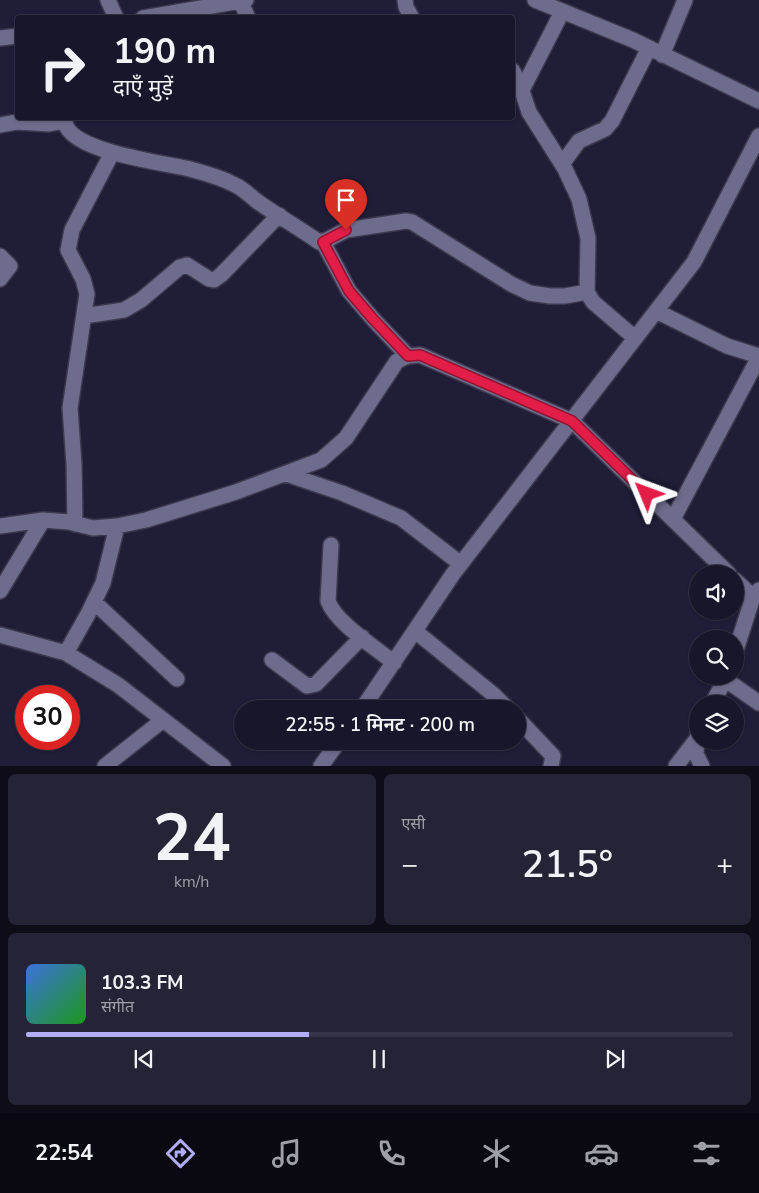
<!DOCTYPE html>
<html lang="hi">
<head>
<meta charset="utf-8">
<style>
	:root { --surface:#18162a; --page:#252336; --text:#f1f3f6; --muted:#9f9fa8; --line:#363547; --accent:#b3adf9 }
	body { margin:0; font-family:"Nunito Sans","Noto Sans Devanagari",sans-serif; background:var(--page); color:var(--text); height:100vh; display:flex; flex-direction:column; font-size:19px; white-space:nowrap }
	* { box-sizing:border-box; margin:0 }
	p { font-size:16px; color:var(--muted) }
	.icon { flex:none; width:28px; height:28px; fill:none; stroke:currentColor; stroke-width:2; stroke-linecap:round; stroke-linejoin:round }
	.map { position:relative; height:766px; overflow:hidden }
	.drawer { display:flex; flex-direction:column; gap:8px; padding:8px; background:#0d0c17; flex:1 }
	.drawer>* { flex:none }
	.top-card { position:absolute; left:15px; top:15px; width:500px; height:105px; border-radius:5px; box-shadow:0 1px 4px #0004,0 0 0 1px var(--line); background:#18162a; color:var(--text); overflow:hidden }
	.tools { position:absolute; left:689px; top:565px; display:grid; gap:10px }
	.tools a { display:grid; place-items:center; width:55px; height:55px; border-radius:50%; background:var(--surface); box-shadow:0 1px 4px #0004,0 0 0 1px var(--line); font-size:25px }
	.speed { position:absolute; left:15px; top:685px; display:flex; gap:10px; font-size:25px; font-weight:700; text-align:center }
	.speed>* { display:grid; place-content:center; width:65px; height:65px; border-radius:50%; background:var(--surface); box-shadow:0 1px 4px #0004,0 0 0 1px var(--line); line-height:1 }
	.speed .limit { border:8px solid #d22; background:#fff; color:#111 }
	.pin { position:absolute; display:grid; place-items:center; width:42px; height:42px; color:#fff; margin:-51px -21px; border-radius:50% 50% 50% 0; rotate:-45deg; box-shadow:0 0 5px #0007 }
	.pin .icon { rotate:45deg }
	.me { position:absolute; width:55px; margin:-28px; rotate:314deg; stroke-linejoin:round; filter:drop-shadow(0 0 4px #0008) }
	.turn { display:flex; align-items:center; gap:18px; height:105px; padding:0 15px; font-size:22px }
	.turn .icon { width:65px; height:65px; stroke-width:2.5 }
	.turn b { display:block; font-size:35px; line-height:42px }
	.big { font-size:38px; font-weight:600; line-height:1.1 }
	.drawer .widget { flex:1; display:flex; flex-direction:column; justify-content:center; gap:8px; min-width:0; padding:0 18px; border-radius:8px; background:var(--page) }
	.drawer .dial { align-items:center; gap:0 }
	.dial b { font-size:65px; line-height:1 }
	.song { display:flex; align-items:center; gap:15px }
	.cover { width:60px; height:60px; border-radius:8px; background:linear-gradient(135deg,hsl(220 70% 55%),hsl(120 70% 35%)) }
	.played { height:5px; border-radius:2px; background:linear-gradient(90deg,var(--accent) 40%,var(--line) 40%) }
	.keys { display:flex; justify-content:space-around; direction:ltr }
	.heat { display:flex; justify-content:space-between; align-items:center; font-size:28px; direction:ltr }
	.drawer .tiles { flex:1; display:grid; gap:8px; grid-template-columns:1fr 1fr }
	.widget:last-child { grid-column:span 2 }
	.trip { position:absolute; left:234px; top:700px; width:292px; height:50px; border-radius:25px; background:var(--surface); box-shadow:0 1px 4px #0004,0 0 0 1px var(--line); font-weight:600; line-height:50px; text-align:center }
	.dock { display:flex; height:80px; justify-content:space-around; align-items:center; background:#0a0911; color:var(--muted) }
	.dock .icon { width:35px; height:35px }
	.dock .selected { color:var(--accent) }
	.dock b { font-size:22px; color:var(--text) }
	.map>svg:first-child { display:block }
	.lines { fill:none; stroke-linecap:round; stroke-linejoin:round }
	.street-casing { stroke:#3c394f; stroke-width:18 }
	.street { stroke:#6d6c8c; stroke-width:15 }
	.route-casing { stroke:#92132f; stroke-width:12 }
	.route { stroke:#e11d48; stroke-width:9 }
</style>
</head>
<body>
<div class="map">
<svg width="759" height="766" viewBox="0 0 759 766">
	<rect width="100%" height="100%" fill="#201d38"/>
	<g class="lines">
		<g class="street-casing">
			<path id="street" d="M108 0 116 18
				M240 0 248 18
				M405 0 406 7 412 18
				M535 0 633 40 759 101
				M143 18 246 0
				M0 38 18 36
				M662 55 685 0
				M512 70 519 82 529 112 565 169 579 199 588 238 587 292 593 302 635 338
				M522 90 562 12
				M65 118C61 151 166 163 190 169 204 173 220 177 233 184 243 188 250 196 258 202 278 216 299 228 319 242L327 240 346 230 406 221 412 222 511 284 530 293 550 296H565L587 292
				M0 125 17 122 49 124 65 121
				M562 164 579 141 605 129 612 121 649 48
				M323 242 349 291 373 319 408 356
				M0 256 10 266 0 279
				M656 311 727 346 759 356
				M84 316 124 310 141 300 180 267 187 265 209 279 214 280 221 275 279 215
				M286 474 342 493 401 518 461 564
				M673 519 759 357
				M75 524 74 464 70 408 87 294 83 279 68 250 72 230 112 153
				M0 526 43 520 69 522 93 528 117 526 146 520 236 492 321 460 346 438 397 361 408 356 420 355 572 421 729 574
				M331 545 328 601C336 623 375 647 394 663
				M735 580 753 597 759 590
				M0 591 43 520
				M94 602 177 679
				M415 631 494 695 508 709
				M0 635 66 653 118 685 223 766
				M66 653 88 614 103 583 117 526
				M735 653 753 597
				M272 660 307 686 316 684 362 637
				M726 680 759 703
				M712 704 727 676
				M362 709 453 574 694 262 759 136
				M518 719 553 756 551 766
				M698 729 696 754 702 766
				M105 766 163 720
				M321 766 339 741
				M676 766 696 740"/>
		</g>
		<use href="#street" class="street"/>
	</g>
	<g class="lines">
		<g class="route-casing">
			<path id="route" d="M346 230 323 242 349 291 373 319 408 356 420 355 572 421 647 494"/>
		</g>
		<use href="#route" class="route"/>
	</g>
</svg>
<div class="tools">
<a><svg class="icon" aria-label="sound" viewBox="0 0 24 24"><path d="M4 9h4l5-4v14l-5-4H4zM17 9q2 3 0 6"/></svg></a>
<a><svg class="icon" aria-label="search" viewBox="0 0 24 24"><circle cx="10" cy="10" r="6"/><path d="M15 15l6 6"/></svg></a>
<a><svg class="icon" aria-label="layers" viewBox="0 0 24 24"><path d="M12 4l9 5-9 5-9-5zM3 14l9 5 9-5"/></svg></a>
</div>
<div class="speed"><div class="limit">30</div></div>
<div class="pin" style="left:346px;top:230px;background:#d93025"><svg class="icon" aria-label="arrive" viewBox="0 0 24 24"><path d="M6 21V4h12l-3 4 3 4H6"/></svg></div>
<svg class="me" style="left:647px;top:494px" viewBox="-20 -20 40 40"><path d="M0-17L14 15 0 8-14 15z" fill="#e11d48" stroke="#fff" stroke-width="4"/></svg>
<div class="trip">22:55 · 1 मिनट · 200 m</div>
<div class="top-card">
<div class="turn"><svg class="icon" aria-label="right" viewBox="0 0 24 24"><path d="M7 20v-9h11M14 6l5 5-5 5"/></svg><div><b>190 m</b>दाएँ मुड़ें</div></div>
</div>
</div>
<section class="drawer">
<div class="tiles">
<div class="widget dial"><b>24</b><p>km/h</p></div>
<div class="widget"><p>एसी</p>
<div class="heat"><a>−</a><b class="big">21.5°</b><a>+</a></div>
</div>
<div class="widget">
<div class="song"><i class="cover"></i><div><b>103.3 FM</b><p>संगीत</p></div></div>
<div class="played"></div>
<div class="keys"><svg class="icon" aria-label="previous" viewBox="0 0 24 24"><path d="M18 5L8 12l10 7zM5 5v14"/></svg><svg class="icon" aria-label="pause" viewBox="0 0 24 24"><path d="M8 5v14M16 5v14"/></svg><svg class="icon" aria-label="next" viewBox="0 0 24 24"><path d="M6 5l10 7-10 7zM19 5v14"/></svg></div>
</div>
</div>
</section>
<nav class="dock">
<b>22:54</b>
<svg class="icon selected" aria-label="directions" viewBox="0 0 24 24"><path d="M12 3l9 9-9 9-9-9zM9 14v-3h6M13 9l2 2-2 2"/></svg>
<svg class="icon" aria-label="music" viewBox="0 0 24 24"><path d="M9 18V5l10-2v13"/><circle cx="6" cy="18" r="3"/><circle cx="16" cy="16" r="3"/></svg>
<svg class="icon" aria-label="phone" viewBox="0 0 24 24"><path d="M5 4h4l2 5-3 2q2 4 5 5l2-3 5 2v4C11 20 4 13 5 4z"/></svg>
<svg class="icon" aria-label="climate" viewBox="0 0 24 24"><path d="M12 3v18M4 7l16 10M4 17L20 7"/></svg>
<svg class="icon" aria-label="car" viewBox="0 0 24 24"><path d="M5 17H2v-5l4-1 3-4h7l3 4 3 1v5h-3M9 17h6M6 11h13"/><circle cx="7" cy="17" r="2"/><circle cx="17" cy="17" r="2"/></svg>
<svg class="icon" aria-label="filters" viewBox="0 0 24 24"><path d="M4 7h16M4 17h16"/><circle cx="9" cy="7" r="2"/><circle cx="15" cy="17" r="2"/></svg>
</nav>
</body>
</html>
